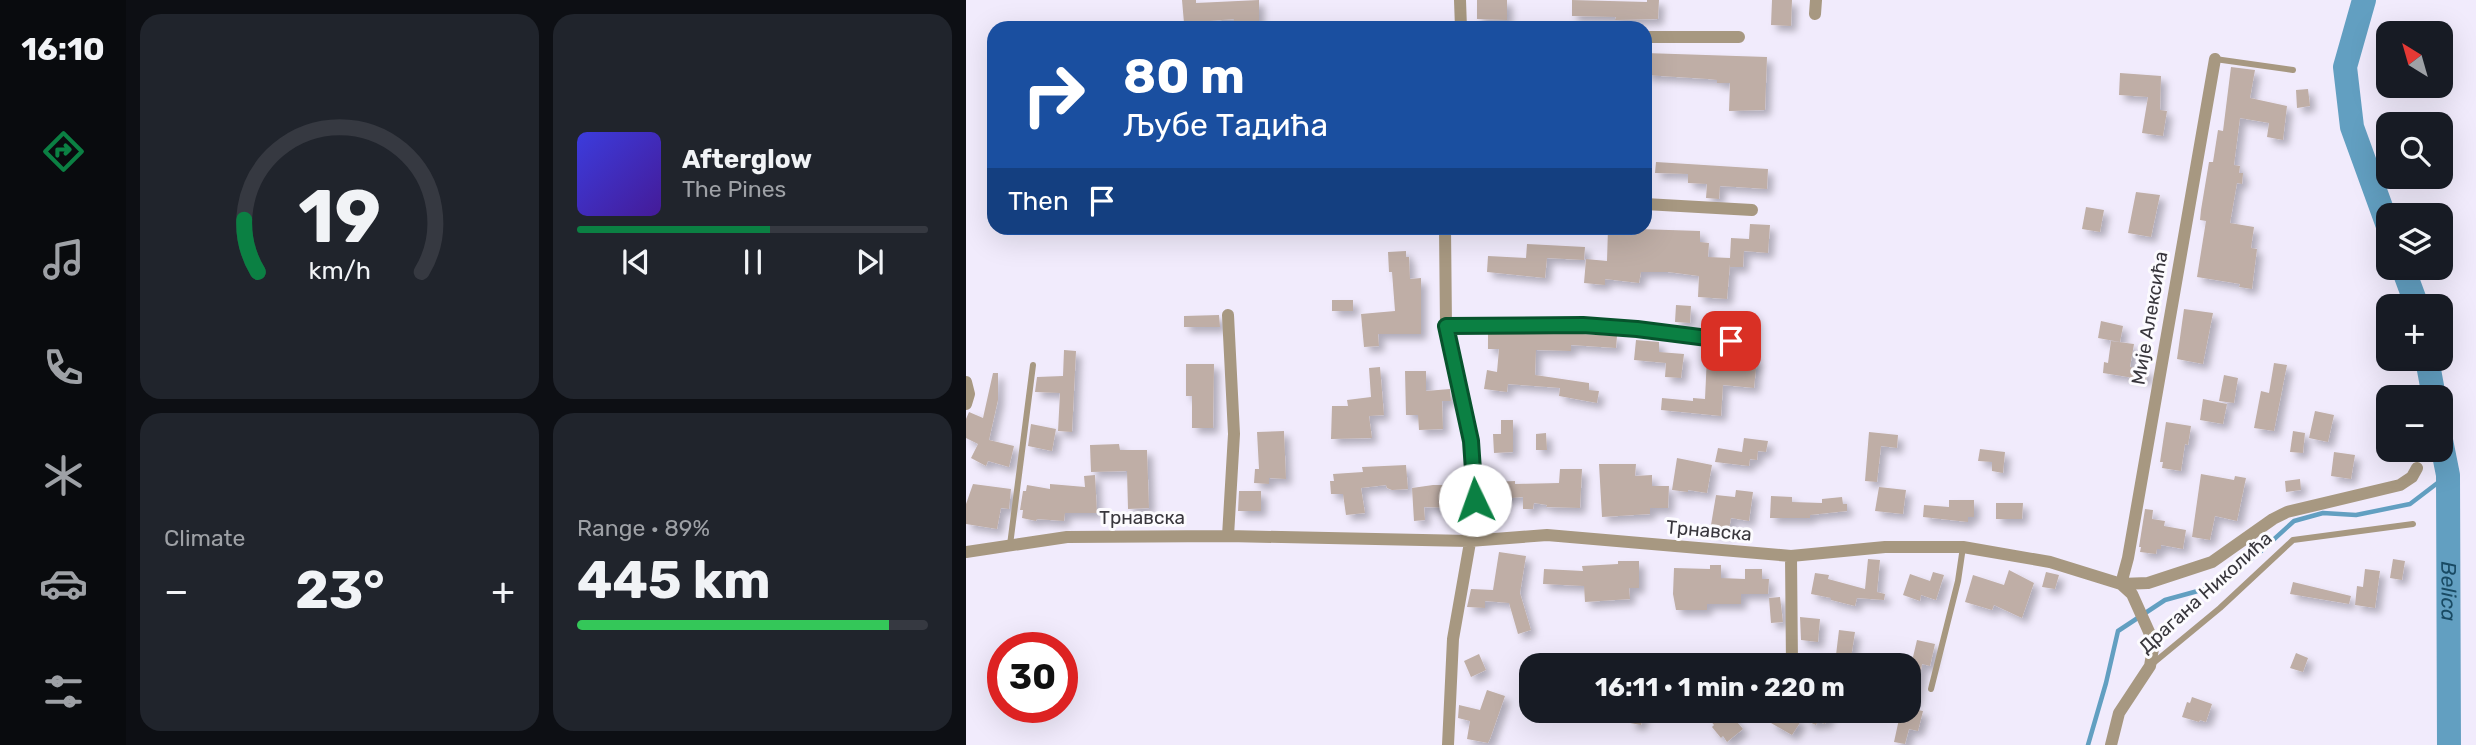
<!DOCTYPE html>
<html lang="en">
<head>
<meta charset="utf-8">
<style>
	:root { --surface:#171b24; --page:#20242c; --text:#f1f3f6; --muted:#9ea1a6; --line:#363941; --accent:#0b8043 }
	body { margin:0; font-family:Rubik,sans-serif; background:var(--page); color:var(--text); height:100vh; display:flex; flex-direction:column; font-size:26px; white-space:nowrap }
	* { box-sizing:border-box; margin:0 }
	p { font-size:23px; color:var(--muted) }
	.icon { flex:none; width:38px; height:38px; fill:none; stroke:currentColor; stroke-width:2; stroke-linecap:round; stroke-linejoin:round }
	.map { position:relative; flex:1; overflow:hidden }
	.drawer { display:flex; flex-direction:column; gap:14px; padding:14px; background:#0d0f14; width:840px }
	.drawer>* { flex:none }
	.hud { position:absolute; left:21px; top:21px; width:665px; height:214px; border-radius:21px; box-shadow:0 7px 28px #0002; background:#1a4fa0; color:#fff; overflow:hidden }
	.needle { width:46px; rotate:323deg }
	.tools { position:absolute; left:1410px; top:21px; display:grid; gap:14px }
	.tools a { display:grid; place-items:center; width:77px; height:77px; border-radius:14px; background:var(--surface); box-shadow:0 7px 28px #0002; font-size:35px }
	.speed { position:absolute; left:21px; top:632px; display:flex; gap:14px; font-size:35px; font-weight:700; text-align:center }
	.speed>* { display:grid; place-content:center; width:91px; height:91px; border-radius:50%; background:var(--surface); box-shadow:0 7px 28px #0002; line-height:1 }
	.speed .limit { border:10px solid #d22; background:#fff; color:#111 }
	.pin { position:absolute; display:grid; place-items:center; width:60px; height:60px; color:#fff; margin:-30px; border-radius:14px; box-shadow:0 4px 10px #0006 }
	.me { position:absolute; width:77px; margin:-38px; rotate:357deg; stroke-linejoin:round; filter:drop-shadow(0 0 5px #0008) }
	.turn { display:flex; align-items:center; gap:24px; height:147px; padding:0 21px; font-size:32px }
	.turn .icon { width:91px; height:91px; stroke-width:2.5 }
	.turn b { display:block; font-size:49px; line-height:60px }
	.then { display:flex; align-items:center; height:66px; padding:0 21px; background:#0003; gap:14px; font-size:26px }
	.big { font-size:52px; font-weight:700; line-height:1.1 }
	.drawer .widget { flex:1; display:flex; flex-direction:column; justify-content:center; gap:10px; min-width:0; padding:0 24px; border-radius:21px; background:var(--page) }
	.drawer .dial { align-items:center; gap:0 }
	.dial svg { height:182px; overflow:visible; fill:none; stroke:var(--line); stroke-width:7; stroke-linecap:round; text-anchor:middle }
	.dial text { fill:var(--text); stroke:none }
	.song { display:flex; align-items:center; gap:21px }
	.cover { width:84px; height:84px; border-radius:10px; background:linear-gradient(135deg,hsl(240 70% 55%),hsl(260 70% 35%)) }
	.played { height:7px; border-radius:4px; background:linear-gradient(90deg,var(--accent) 55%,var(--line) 55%) }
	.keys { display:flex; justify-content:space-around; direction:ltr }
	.heat { display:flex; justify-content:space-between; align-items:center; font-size:38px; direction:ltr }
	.charge { height:10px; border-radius:5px; background:linear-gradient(90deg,#34c759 89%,var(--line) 0) }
	.drawer .tiles { flex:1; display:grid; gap:14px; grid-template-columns:repeat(2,1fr) }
	.trip { position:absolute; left:553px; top:653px; width:402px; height:70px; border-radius:21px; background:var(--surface); box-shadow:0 7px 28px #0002; font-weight:700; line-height:70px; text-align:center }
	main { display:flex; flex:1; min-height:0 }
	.dock { display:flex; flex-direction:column; width:126px; justify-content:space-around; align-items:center; background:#090b0e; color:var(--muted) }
	.dock .icon { width:49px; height:49px }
	.dock .current { color:var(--accent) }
	.dock b { font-size:32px; color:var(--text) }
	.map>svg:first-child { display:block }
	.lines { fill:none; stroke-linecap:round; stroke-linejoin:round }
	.stream { stroke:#629fc1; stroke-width:4.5 }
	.river { stroke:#629fc1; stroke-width:24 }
	.building { fill:#bfaea6; filter:url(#shadow) }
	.service { stroke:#a79881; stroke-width:6 }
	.minor { stroke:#a79881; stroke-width:12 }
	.route-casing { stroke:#07532c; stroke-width:18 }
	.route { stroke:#0b8043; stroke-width:12 }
	.labels { text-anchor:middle; stroke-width:6; stroke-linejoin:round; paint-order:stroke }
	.street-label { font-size:19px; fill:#39373d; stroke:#fcfbfe }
	.water-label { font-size:21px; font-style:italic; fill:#194a63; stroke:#fcfbfe }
</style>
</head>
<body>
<main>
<nav class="dock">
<b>16:10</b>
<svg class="icon current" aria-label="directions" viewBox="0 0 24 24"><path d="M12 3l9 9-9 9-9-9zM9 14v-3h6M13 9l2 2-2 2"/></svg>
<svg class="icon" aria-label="music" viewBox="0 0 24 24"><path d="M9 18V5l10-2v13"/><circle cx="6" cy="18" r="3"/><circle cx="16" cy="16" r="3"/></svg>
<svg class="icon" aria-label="phone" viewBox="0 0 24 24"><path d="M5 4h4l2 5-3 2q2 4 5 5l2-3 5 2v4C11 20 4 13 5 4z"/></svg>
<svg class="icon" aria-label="climate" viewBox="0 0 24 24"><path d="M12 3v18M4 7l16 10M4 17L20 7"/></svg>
<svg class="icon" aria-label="car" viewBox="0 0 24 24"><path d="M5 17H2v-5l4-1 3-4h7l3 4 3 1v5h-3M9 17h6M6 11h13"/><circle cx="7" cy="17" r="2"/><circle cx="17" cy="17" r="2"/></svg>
<svg class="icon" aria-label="filters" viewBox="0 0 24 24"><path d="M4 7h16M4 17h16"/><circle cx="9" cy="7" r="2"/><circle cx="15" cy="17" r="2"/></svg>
</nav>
<section class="drawer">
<div class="tiles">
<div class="widget dial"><svg viewBox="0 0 100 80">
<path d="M14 69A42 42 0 1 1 86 69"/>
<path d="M14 69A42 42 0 0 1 8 46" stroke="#0b8043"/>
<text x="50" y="56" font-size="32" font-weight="700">19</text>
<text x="50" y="72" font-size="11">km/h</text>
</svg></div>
<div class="widget">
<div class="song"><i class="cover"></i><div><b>Afterglow</b><p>The Pines</p></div></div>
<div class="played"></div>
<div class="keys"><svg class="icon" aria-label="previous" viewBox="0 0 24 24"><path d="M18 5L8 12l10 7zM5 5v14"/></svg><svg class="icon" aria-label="pause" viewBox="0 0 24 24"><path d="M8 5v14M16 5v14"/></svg><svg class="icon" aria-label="next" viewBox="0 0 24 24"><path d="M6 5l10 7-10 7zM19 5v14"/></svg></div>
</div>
<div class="widget"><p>Climate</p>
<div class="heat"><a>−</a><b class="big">23°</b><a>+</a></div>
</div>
<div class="widget"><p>Range · 89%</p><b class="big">445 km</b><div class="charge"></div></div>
</div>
</section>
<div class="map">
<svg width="1510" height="745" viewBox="0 0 1510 745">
	<defs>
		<filter id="shadow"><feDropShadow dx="5.5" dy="5.5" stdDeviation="3.5" flood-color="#0004"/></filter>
	</defs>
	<rect width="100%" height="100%" fill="#f1ebfc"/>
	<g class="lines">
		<path class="stream" d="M1122 745 1140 683 1152 631 1199 600 1250 586 1294 552 1328 521 1357 513 1390 515 1444 504 1482 475"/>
		<g class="river">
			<path d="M1398 0 1379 67 1386 127 1423 229"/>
			<path d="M1437 268 1451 306"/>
			<path d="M1461 359 1468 397"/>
			<path id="s1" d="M1475 440 1482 475 1483 745"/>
		</g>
	</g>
	<path class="building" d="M216 0H230V3L293 0V22H268V19L218 23Z
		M511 0H541V20L511 19Z
		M606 0 681 2V0H693L692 19 649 20 650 17 606 16Z
		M806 0H826L825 26 805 25Z
		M679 53 801 57 799 110 763 111 764 83H751V80L742 79 679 75Z
		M1265 67 1289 70 1284 98 1321 106 1317 140 1301 137 1303 123 1274 118 1268 165 1274 166 1273 173H1277L1276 184 1271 183 1264 223 1288 227 1285 248 1291 249 1286 289 1273 287 1274 284 1231 277 1240 221 1234 220 1235 210 1243 162H1247L1252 130 1257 131Z
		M1154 73 1195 76 1194 110 1201 111 1197 136 1176 133 1182 97 1153 95Z
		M1342 89 1344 106 1331 108 1330 90Z
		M690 162 802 169 801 189 754 186 753 199 740 198 741 184 722 183V174L689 173Z
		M1170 192 1194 195 1185 237 1162 233Z
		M1120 207 1138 210 1134 232 1116 229Z
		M784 224 804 225 802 253 778 251 777 267H764V264L761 299 732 297 733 276 702 272H675L673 283 639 279V285L618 283 620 259 641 261 642 228 734 231V242L743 243 742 257 764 258 765 238 783 239Z
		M561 244 619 247 618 260 581 258 579 278 521 272 522 256 560 258Z
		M440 251V257H443L444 279 455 278V334H412L413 346 398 347 395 314 429 311 426 272H423L422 252Z
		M366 300H387V311H366Z
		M710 305 725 306 724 323 709 322Z
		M1218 309 1247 313 1237 364 1211 359Z
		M253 315 254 327H218V316Z
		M1135 321 1157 326 1154 342 1132 338Z
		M522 334H617L651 336 650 348 605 345V351L570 350 569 375 623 383V390L633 391 631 403 593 396 594 388 542 384 541 392 518 389 521 370 531 372 533 349H522Z
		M670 340 693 342V352L718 354 715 378 699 377 700 363 668 360Z
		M1145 341 1168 344 1164 367 1182 370 1180 380 1137 373 1138 362 1142 363Z
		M98 350 110 351 106 432 92 431 94 393 69 392 71 377 97 376Z
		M741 356 791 359 788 388 757 385 755 416 695 410 696 398 727 401V398L739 399Z
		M1308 363 1321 365 1308 431 1288 428 1295 391 1303 393Z
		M220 364H248L247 428H226V396H220Z
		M414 367 418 415 403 416 406 438 365 439 366 406H382L381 400 405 397 403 368Z
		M439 371H460V391L484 389 485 401H476L477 429 453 430 452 415H440Z
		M27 373H32V400L23 440 48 446 43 467 22 461 20 466 5 458 12 444 0 438V419L3 412 17 418Z
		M1258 375 1272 378 1268 403 1253 401Z
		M1237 399 1261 404 1257 424 1234 420Z
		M1349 411 1368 415 1362 442 1343 438Z
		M535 420H547V452L528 453 527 434H535Z
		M1200 422 1225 426 1222 445 1219 444 1215 471 1196 468 1197 462H1194Z
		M65 424 90 429 86 451 62 446Z
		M318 431 320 479 303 478V484L288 483 289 469H293L291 432Z
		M1327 431 1339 433 1337 453 1324 452Z
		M903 432 932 435 931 448 915 446 911 482 899 481Z
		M580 433 581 450H570V434Z
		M778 438 802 441 800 452 792 451 791 460 784 459 783 466 749 462 752 448 776 452Z
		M153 444 154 450H181L183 508 162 509 161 471 125 472 124 445Z
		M1014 449 1039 452 1037 473 1026 471V462L1012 461Z
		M1368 452 1389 455 1385 479 1365 476Z
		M711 458 746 465 741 493 722 490V492L706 490Z
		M633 464H670L669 476 686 475V486H703L702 508H684V514L636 517Z
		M440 465 442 489 426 490 421 488 420 485 395 488 399 513 380 515 377 494H365L364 481H368L367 474 397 472 396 467Z
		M594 469H616L614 508 580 507 581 505 568 503 567 509H557V497L534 499V494H526L525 482 549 481V484L593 483Z
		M1235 474 1268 480 1269 476 1280 478 1271 521 1249 516 1244 540 1226 537Z
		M129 475 131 513H99L98 521 71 519 70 521 56 518 57 510H54L57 491H60L61 485 84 489V484L119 487 118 476Z
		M1334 479 1335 490 1320 492 1319 481Z
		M7 484 45 489 43 509 35 508 31 529 0 524V504Z
		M467 485H488V508L458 507 459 520 448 521 446 488Z
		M913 487 940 490 937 514 909 511Z
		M770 490 787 492 783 521 765 518 762 534 744 531 750 495 769 497Z
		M273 491H295V511H272Z
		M805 496 826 497V502L856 503V499L876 497 877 504H881V511L844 515V518H804Z
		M983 500H1008V517H1002V522L957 517 958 505 983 507Z
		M1030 503H1057L1056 519H1030Z
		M1179 509 1187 510 1186 519 1199 521 1198 526 1220 530 1217 549 1195 545V549H1191L1190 554 1174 552 1175 547H1173Z
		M533 552 560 556 554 593 565 630 552 634 543 603 519 601V608L501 607 505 589 527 590Z
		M902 559 914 560 911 592 919 594 918 600 891 598 889 606 865 600V598L845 594 849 573 863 575 862 579 899 589Z
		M1427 559 1439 561 1436 580 1424 578Z
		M652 561H673V588H663L664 599 619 602 618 586 577 584 578 569 617 571 616 566 652 564Z
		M744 565H755V578L779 579V569H796V579H803L802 594H775V604H741V610H710L707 594 708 568 744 569Z
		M1399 569 1414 571 1409 608 1389 605 1391 586 1397 587Z
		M1043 570 1068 583 1056 618 1028 605 1026 610 999 602 1007 575 1038 585Z
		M967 572 978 575 970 600 955 595 954 601 937 595 944 574 964 581Z
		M1080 572 1093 575 1089 589 1076 587Z
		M1327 582 1385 596 1383 604 1324 594Z
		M814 597 817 622 805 623 803 598Z
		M834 617 854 619 852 642 835 640Z
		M873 630 889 632 885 658 870 655Z
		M951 640 969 644 964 666 956 664 949 703H943V674Z
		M1330 653 1342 658 1337 672 1324 668Z
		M513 654 520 670 505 677 498 661Z
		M521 690 539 696 524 739 522 743 501 739 504 721 492 718 493 705 514 710Z
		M1226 697 1246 704 1240 722 1234 720 1233 722 1216 717 1221 702 1224 703Z
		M943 708 957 711 952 731 943 729 939 744 928 742 935 710H943Z
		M667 710H678L675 725 664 723Z
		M754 710H761L777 729 761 742 757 736 755 738 746 727 748 725 743 719Z
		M831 710H865L859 724 852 721 850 725 841 721V715Z
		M820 712 835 721 826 735 805 723 810 713 818 717Z"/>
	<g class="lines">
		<path class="service" d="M403 28 495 24
			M1249 59 1327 70
			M44 545 67 365
			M1185 665 1254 608 1327 540 1447 524
			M965 689 992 581 997 547"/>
		<path class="minor" d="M494 0 495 28
			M849 14 850 0
			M679 37H773
			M679 204 786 210
			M479 228 480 326 504 441 509 486V514L487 639 482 745
			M262 315 268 434 262 536
			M480 326 617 325 671 329 765 341
			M0 382 3 394 0 404
			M0 552 101 537 262 536 503 541 581 535 825 556 919 547H997L1084 562 1155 584 1182 583 1246 562 1307 519 1321 512 1434 485 1446 477 1451 468
			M825 556 826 665
			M1155 584 1162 558 1249 59
			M1145 745 1153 713 1184 666 1188 643 1166 594 1155 584"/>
	</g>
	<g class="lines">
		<g class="route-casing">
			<path id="route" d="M509 500 505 441 480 326 617 325 671 329 765 341"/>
		</g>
		<use href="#route" class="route"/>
	</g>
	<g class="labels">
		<g class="street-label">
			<text transform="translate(1183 318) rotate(-80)" y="7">Мије Алексића</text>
			<text x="176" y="524">Трнавска</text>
			<text transform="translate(743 530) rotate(5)" y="7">Трнавска</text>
			<text transform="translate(1239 592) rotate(-42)" y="7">Драгана Николића</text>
		</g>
		<g class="water-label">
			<text dy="7" stroke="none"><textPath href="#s1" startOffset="152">Belica</textPath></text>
		</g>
	</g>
</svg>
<div class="tools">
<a><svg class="needle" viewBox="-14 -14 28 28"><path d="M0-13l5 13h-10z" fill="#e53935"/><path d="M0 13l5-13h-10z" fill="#9ea1a6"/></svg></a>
<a><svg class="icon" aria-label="search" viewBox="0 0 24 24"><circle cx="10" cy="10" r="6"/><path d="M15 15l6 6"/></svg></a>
<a><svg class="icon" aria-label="layers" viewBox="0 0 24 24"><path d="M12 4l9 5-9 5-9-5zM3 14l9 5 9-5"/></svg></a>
<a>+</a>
<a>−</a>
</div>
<div class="speed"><div class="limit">30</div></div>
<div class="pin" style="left:765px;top:341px;background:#d93025"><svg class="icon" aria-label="arrive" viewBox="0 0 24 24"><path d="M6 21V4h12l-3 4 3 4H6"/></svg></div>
<svg class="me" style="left:509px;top:500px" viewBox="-20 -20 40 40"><circle r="19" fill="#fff"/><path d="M0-13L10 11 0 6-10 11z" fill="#0b8043"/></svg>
<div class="trip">16:11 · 1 min · 220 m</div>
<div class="hud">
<div class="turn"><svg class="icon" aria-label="right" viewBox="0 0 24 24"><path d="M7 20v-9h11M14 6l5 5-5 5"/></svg><div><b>80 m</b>Љубе Тадића</div></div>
<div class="then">Then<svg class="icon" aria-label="arrive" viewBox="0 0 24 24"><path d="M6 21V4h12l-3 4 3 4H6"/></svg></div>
</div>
</div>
</main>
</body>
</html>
